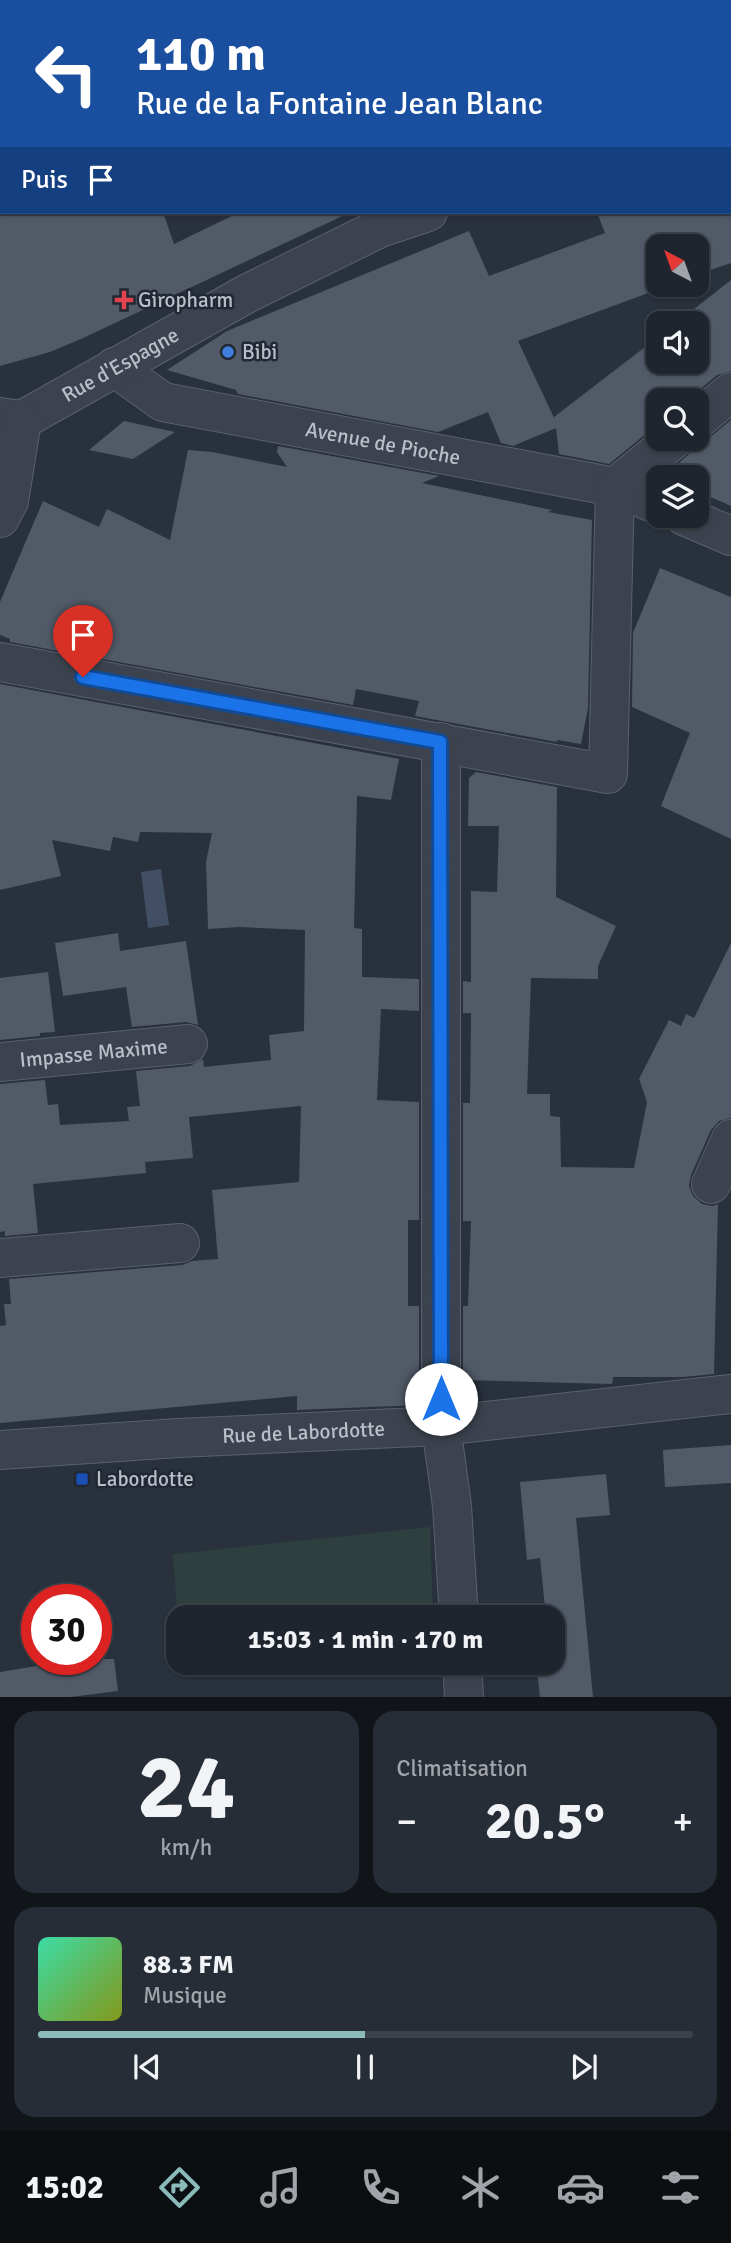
<!DOCTYPE html>
<html lang="fr">
<head>
<meta charset="utf-8">
<style>
	:root { --surface:#1f252e; --page:#272d36; --text:#f1f3f6; --muted:#a1a5aa; --line:#3c424a; --accent:#8bbbb9 }
	body { margin:0; font-family:Signika,sans-serif; background:var(--page); color:var(--text); height:100vh; display:flex; flex-direction:column; font-size:26px; white-space:nowrap }
	* { box-sizing:border-box; margin:0 }
	p { font-size:23px; color:var(--muted) }
	.icon { flex:none; width:38px; height:38px; fill:none; stroke:currentColor; stroke-width:2; stroke-linecap:round; stroke-linejoin:round }
	.map { position:relative; height:1697px; overflow:hidden }
	.drawer { display:flex; flex-direction:column; gap:14px; padding:14px; background:#111419; flex:1 }
	.drawer>* { flex:none }
	.banner { position:absolute; left:0px; top:0px; width:732px; height:214px; box-shadow:0 2px 5px #0004,0 0 0 2px var(--line); background:#1a4fa0; color:#fff; overflow:hidden }
	.needle { width:46px; rotate:319deg }
	.fabs { position:absolute; left:646px; top:234px; display:grid; gap:14px }
	.fabs a { display:grid; place-items:center; width:63px; height:63px; border-radius:14px; background:var(--surface); box-shadow:0 2px 5px #0004,0 0 0 2px var(--line); font-size:35px }
	.speed { position:absolute; left:21px; top:1584px; display:flex; gap:14px; font-size:35px; font-weight:700; text-align:center }
	.speed>* { display:grid; place-content:center; width:91px; height:91px; border-radius:50%; background:var(--surface); box-shadow:0 2px 5px #0004,0 0 0 2px var(--line); line-height:1 }
	.speed .limit { border:10px solid #d22; background:#fff; color:#111 }
	.pin { position:absolute; display:grid; place-items:center; width:60px; height:60px; color:#fff; margin:-72px -30px; border-radius:50% 50% 50% 0; rotate:-45deg; box-shadow:0 0 7px #0007 }
	.pin .icon { rotate:45deg }
	.me { position:absolute; width:77px; margin:-38px; rotate:0deg; stroke-linejoin:round; filter:drop-shadow(0 0 5px #0008) }
	.turn { display:flex; align-items:center; gap:24px; height:147px; padding:0 21px; font-size:32px }
	.turn .icon { width:91px; height:91px; stroke-width:2.5 }
	.turn b { display:block; font-size:49px; line-height:60px }
	.then { display:flex; align-items:center; height:66px; padding:0 21px; background:#0003; gap:14px; font-size:26px }
	.big { font-size:52px; font-weight:700; line-height:1.1 }
	.drawer .tile { flex:1; display:flex; flex-direction:column; justify-content:center; gap:10px; min-width:0; padding:0 24px; border-radius:21px; background:var(--page) }
	.drawer .dial { align-items:center; gap:0 }
	.dial b { font-size:91px; line-height:1 }
	.song { display:flex; align-items:center; gap:21px }
	.cover { width:84px; height:84px; border-radius:10px; background:linear-gradient(135deg,hsl(160 70% 55%),hsl(70 70% 35%)) }
	.played { height:7px; border-radius:4px; background:linear-gradient(90deg,var(--accent) 50%,var(--line) 50%) }
	.keys { display:flex; justify-content:space-around; direction:ltr }
	.heat { display:flex; justify-content:space-between; align-items:center; font-size:38px; direction:ltr }
	.drawer .tiles { flex:1; display:grid; gap:14px; grid-template-columns:1fr 1fr }
	.tile:last-child { grid-column:span 2 }
	.trip { position:absolute; left:166px; top:1605px; width:399px; height:70px; border-radius:21px; background:var(--surface); box-shadow:0 2px 5px #0004,0 0 0 2px var(--line); font-weight:700; line-height:70px; text-align:center }
	.dock { display:flex; height:112px; justify-content:space-around; align-items:center; background:#0c0f12; color:var(--muted) }
	.dock .icon { width:49px; height:49px }
	.dock .active { color:var(--accent) }
	.dock b { font-size:32px; color:var(--text) }
	.map>svg:first-child { display:block }
	.green { fill:#2e3f40 }
	.water { fill:#414e64 }
	.building { fill:#525a68 }
	.lines { fill:none; stroke-linecap:round; stroke-linejoin:round }
	.minor-casing { stroke:#5a616b; stroke-width:40 }
	.minor { stroke:#3c434e; stroke-width:38 }
	.route-casing { stroke:#114b97; stroke-width:18 }
	.route { stroke:#1a73e8; stroke-width:12 }
	.health-dot { fill:#e0444e; stroke:#212833; stroke-width:2.5 }
	.shop-dot { fill:#3f7fe0; stroke:#212833; stroke-width:2.5 }
	.transit-dot { fill:#1a4fb4; stroke:#212833; stroke-width:2.5 }
	.labels { text-anchor:middle; stroke-width:5; stroke-linejoin:round; paint-order:stroke }
	.poi-label { font-size:21px; fill:#b9bec8; stroke:#212833; text-anchor:start }
	.street-label { font-size:21px; fill:#b9bec8; stroke:#212833 }
</style>
</head>
<body>
<div class="map">
<svg width="731" height="1697" viewBox="0 0 731 1697">
	<rect width="100%" height="100%" fill="#29313d"/>
	<path class="green" d="M430 1527 433 1617H178V1624L173 1554Z
		M435 1662V1668L195 1663V1662Z"/>
	<path class="water" d="M161 869 169 925 148 928 141 872Z"/>
	<path class="building" d="M0 212H163L174 244 240 212H351L81 339 50 352 0 366Z
		M597 212H731V263L696 275V247H658V285H670L518 341 555 420 554 417 658 337V362H696V324H675L731 280V371L717 375 686 401H658V424L609 464 559 454 556 428 513 446 501 443 488 412 438 432 238 394 236 390 167 370 227 331 469 231 489 276 605 233Z
		M731 420V506L704 494 696 484V478H691L679 463 688 455 695 442 709 438Z
		M124 421 175 432 133 459 89 450Z
		M278 446 439 476 422 483 552 510 548 512 592 520 588 708 581 744 557 740V742L415 716 419 701 356 689 353 705 10 642V639L0 635V602L43 501 99 527 107 509 170 540 188 450 212 452 287 467 277 452Z
		M660 568 731 597V839L661 806 690 733 632 707 633 633Z
		M0 684 399 759 391 800 357 796 354 928 362 929V977L419 979V1011L381 1009 377 1100 419 1102V1220H408V1306H419V1405L297 1410V1396L0 1423V1326L6 1325 4 1304H11L9 1279 182 1265 192 1261 218 1259 212 1190 299 1182 301 1106 189 1117 193 1158 145 1162 146 1173 33 1184 38 1233 5 1236V1231L0 1232V1084L45 1080 48 1105 58 1104 60 1125 129 1121 127 1107 140 1106 136 1071 190 1066 203 1059 204 1067 271 1060 269 1035 304 1031 305 930 239 927 208 929 206 862 212 833 140 832 138 842 113 837 110 851 52 840 61 876 0 890Z
		M476 772 557 787 556 897 616 926 598 966V979L531 978 527 1094H550V1116L560 1117 561 1167 634 1168 647 1102 639 1079 669 1020 681 1026 686 1014 694 1018 731 943V1118L719 1121 711 1130 691 1175 689 1186 693 1196 702 1204 713 1206 718 1204 714 1374 683 1377H613L612 1384 463 1380V1306H468L471 1221H463V1103H470L471 1019V1013H463V981L471 982V891L497 892 499 826H468L469 778Z
		M118 933 120 951 186 941 198 1025 186 1022 132 1027 126 987 63 996 55 943Z
		M48 972 55 1032 40 1033V1036L0 1040V978Z
		M731 1445V1483L665 1487 663 1450Z
		M606 1474 610 1515 576 1518 593 1697H540L536 1662H553V1617H546L540 1558 527 1560 520 1482Z
		M54 1659H114L118 1691 71 1697H0V1672L55 1663Z"/>
	<g class="lines">
		<g class="minor-casing">
			<g id="minor">
				<path d="M314 0V2"/>
				<path d="M381 0 383 2"/>
				<path d="M524 0 525 2"/>
				<path d="M730 98H731"/>
				<path id="s1" d="M114 367 163 402 615 487 658 505"/>
				<path id="s2" d="M0 417 22 420 248 293 380 228 428 212"/>
				<path d="M696 421 731 392"/>
				<path d="M684 516 731 536"/>
				<path d="M0 518 9 501 22 420"/>
				<path d="M0 662 608 774 615 487 674 439"/>
				<path d="M441 742V1426L452 1506 459 1617"/>
				<path id="s3" d="M0 1062 188 1044"/>
				<path d="M711 1184 731 1139"/>
				<path d="M0 1258 180 1243"/>
				<path id="s4" d="M0 1450 178 1438 441 1426 731 1394"/>
				<path d="M462 1662 464 1697"/>
			</g>
		</g>
		<use href="#minor" class="minor"/>
	</g>
	<g class="lines">
		<g class="route-casing">
			<path id="route" d="M83 677 440 742 441 1399"/>
		</g>
		<use href="#route" class="route"/>
	</g>
	<path class="health-dot" d="M120.5 289.5h7v7h7v7h-7v7h-7v-7h-7v-7h7z"/>
	<circle class="shop-dot" cx="228" cy="352" r="7"/>
	<rect class="transit-dot" x="75" y="1472" width="14" height="14" rx="3.5"/>
	<g class="labels">
		<g class="poi-label">
			<text x="138" y="307">Giropharm</text>
			<text x="242" y="359">Bibi</text>
			<text x="96" y="1486">Labordotte</text>
		</g>
		<g class="street-label">
			<text dy="7" stroke="none"><textPath href="#s2" startOffset="135">Rue d'Espagne</textPath></text>
			<text dy="7" stroke="none"><textPath href="#s1" startOffset="284">Avenue de Pioche</textPath></text>
			<text dy="7" stroke="none"><textPath href="#s3" startOffset="94">Impasse Maxime</textPath></text>
			<text dy="7" stroke="none"><textPath href="#s4" startOffset="304">Rue de Labordotte</textPath></text>
		</g>
	</g>
</svg>
<div class="fabs">
<a><svg class="needle" viewBox="-14 -14 28 28"><path d="M0-13l5 13h-10z" fill="#e53935"/><path d="M0 13l5-13h-10z" fill="#a1a5aa"/></svg></a>
<a><svg class="icon" aria-label="sound" viewBox="0 0 24 24"><path d="M4 9h4l5-4v14l-5-4H4zM17 9q2 3 0 6"/></svg></a>
<a><svg class="icon" aria-label="search" viewBox="0 0 24 24"><circle cx="10" cy="10" r="6"/><path d="M15 15l6 6"/></svg></a>
<a><svg class="icon" aria-label="layers" viewBox="0 0 24 24"><path d="M12 4l9 5-9 5-9-5zM3 14l9 5 9-5"/></svg></a>
</div>
<div class="speed"><div class="limit">30</div></div>
<div class="pin" style="left:83px;top:677px;background:#d93025"><svg class="icon" aria-label="arrive" viewBox="0 0 24 24"><path d="M6 21V4h12l-3 4 3 4H6"/></svg></div>
<svg class="me" style="left:441px;top:1399px" viewBox="-20 -20 40 40"><circle r="19" fill="#fff"/><path d="M0-13L10 11 0 6-10 11z" fill="#1a73e8"/></svg>
<div class="trip">15:03 · 1 min · 170 m</div>
<div class="banner">
<div class="turn"><svg class="icon" aria-label="left" viewBox="0 0 24 24"><path d="M17 20v-9H6M10 6l-5 5 5 5"/></svg><div><b>110 m</b>Rue de la Fontaine Jean Blanc</div></div>
<div class="then">Puis<svg class="icon" aria-label="arrive" viewBox="0 0 24 24"><path d="M6 21V4h12l-3 4 3 4H6"/></svg></div>
</div>
</div>
<section class="drawer">
<div class="tiles">
<div class="tile dial"><b>24</b><p>km/h</p></div>
<div class="tile"><p>Climatisation</p>
<div class="heat"><a>−</a><b class="big">20.5°</b><a>+</a></div>
</div>
<div class="tile">
<div class="song"><i class="cover"></i><div><b>88.3 FM</b><p>Musique</p></div></div>
<div class="played"></div>
<div class="keys"><svg class="icon" aria-label="previous" viewBox="0 0 24 24"><path d="M18 5L8 12l10 7zM5 5v14"/></svg><svg class="icon" aria-label="pause" viewBox="0 0 24 24"><path d="M8 5v14M16 5v14"/></svg><svg class="icon" aria-label="next" viewBox="0 0 24 24"><path d="M6 5l10 7-10 7zM19 5v14"/></svg></div>
</div>
</div>
</section>
<nav class="dock">
<b>15:02</b>
<svg class="icon active" aria-label="directions" viewBox="0 0 24 24"><path d="M12 3l9 9-9 9-9-9zM9 14v-3h6M13 9l2 2-2 2"/></svg>
<svg class="icon" aria-label="music" viewBox="0 0 24 24"><path d="M9 18V5l10-2v13"/><circle cx="6" cy="18" r="3"/><circle cx="16" cy="16" r="3"/></svg>
<svg class="icon" aria-label="phone" viewBox="0 0 24 24"><path d="M5 4h4l2 5-3 2q2 4 5 5l2-3 5 2v4C11 20 4 13 5 4z"/></svg>
<svg class="icon" aria-label="climate" viewBox="0 0 24 24"><path d="M12 3v18M4 7l16 10M4 17L20 7"/></svg>
<svg class="icon" aria-label="car" viewBox="0 0 24 24"><path d="M5 17H2v-5l4-1 3-4h7l3 4 3 1v5h-3M9 17h6M6 11h13"/><circle cx="7" cy="17" r="2"/><circle cx="17" cy="17" r="2"/></svg>
<svg class="icon" aria-label="filters" viewBox="0 0 24 24"><path d="M4 7h16M4 17h16"/><circle cx="9" cy="7" r="2"/><circle cx="15" cy="17" r="2"/></svg>
</nav>
</body>
</html>
